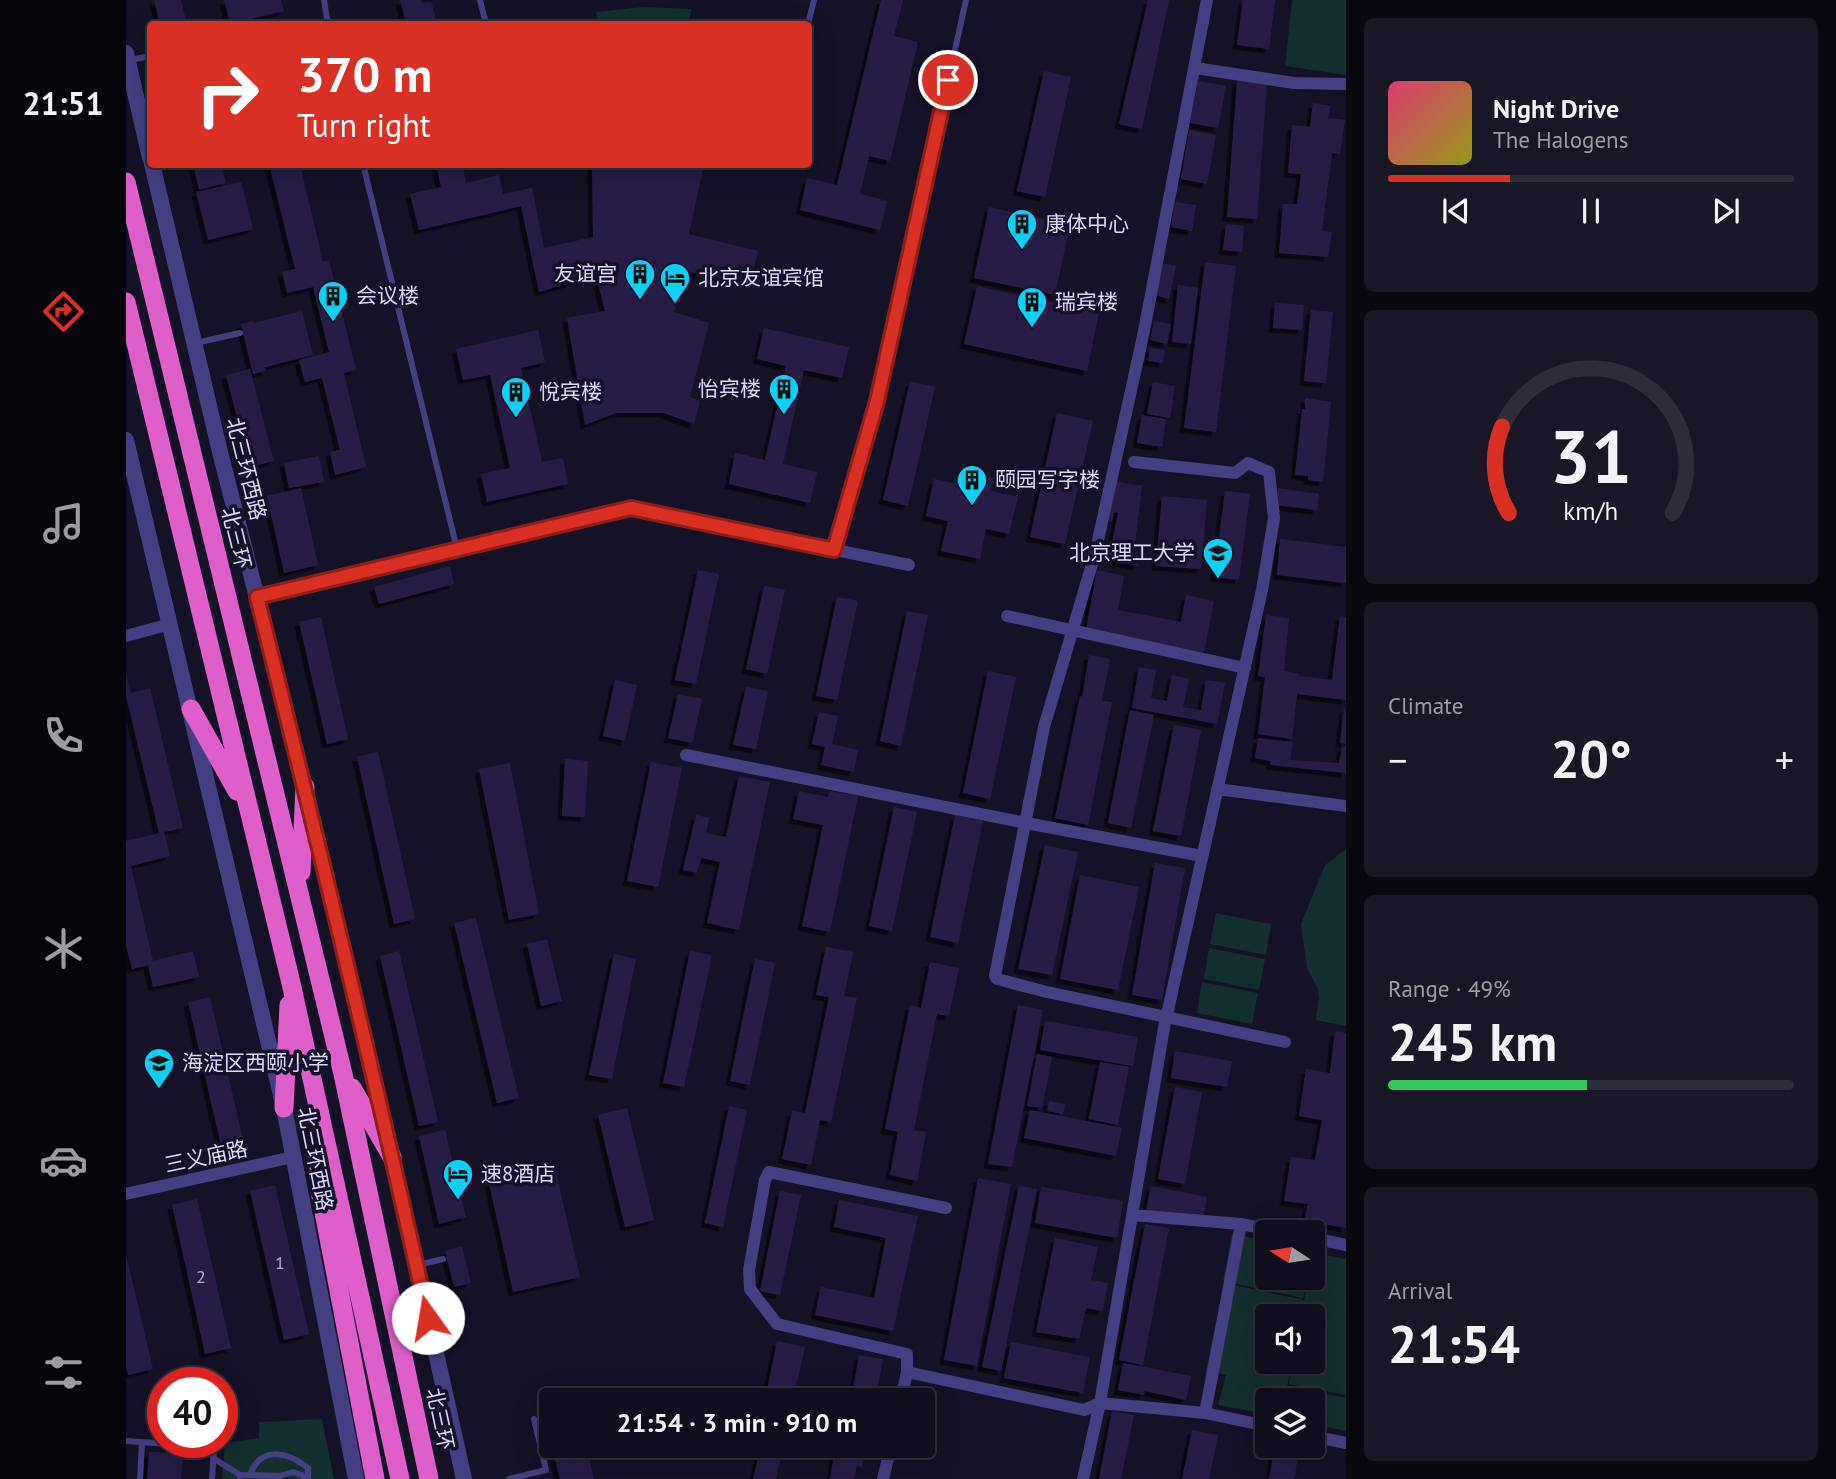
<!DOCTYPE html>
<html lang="en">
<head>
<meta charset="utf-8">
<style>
	:root { --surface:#100d1c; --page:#191625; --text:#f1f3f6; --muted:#9c9ca3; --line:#302d3b; --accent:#d93025 }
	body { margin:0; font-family:"PT Sans","Noto Sans SC",sans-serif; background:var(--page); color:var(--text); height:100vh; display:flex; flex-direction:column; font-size:26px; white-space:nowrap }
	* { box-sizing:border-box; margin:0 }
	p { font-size:23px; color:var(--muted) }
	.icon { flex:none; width:38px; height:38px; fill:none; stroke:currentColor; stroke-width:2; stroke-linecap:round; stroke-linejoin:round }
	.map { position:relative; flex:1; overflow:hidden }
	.details { display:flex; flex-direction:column; gap:18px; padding:18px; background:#09070f; width:490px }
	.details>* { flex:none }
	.top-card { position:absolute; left:21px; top:21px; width:665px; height:147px; border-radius:7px; box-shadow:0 7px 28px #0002,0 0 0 2px var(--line); background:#d93025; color:#fff; overflow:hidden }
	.needle { width:46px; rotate:282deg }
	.buttons { position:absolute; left:1129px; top:1220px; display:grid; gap:14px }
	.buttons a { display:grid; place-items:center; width:70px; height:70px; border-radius:7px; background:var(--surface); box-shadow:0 7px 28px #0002,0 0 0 2px var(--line); font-size:35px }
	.speed { position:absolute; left:21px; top:1367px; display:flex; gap:14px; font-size:35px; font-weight:700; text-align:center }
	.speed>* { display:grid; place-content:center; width:91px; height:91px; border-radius:50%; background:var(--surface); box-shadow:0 7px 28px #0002,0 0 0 2px var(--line); line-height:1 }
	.speed .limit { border:10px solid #d22; background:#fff; color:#111 }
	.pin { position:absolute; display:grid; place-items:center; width:60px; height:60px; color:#fff; margin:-30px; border:4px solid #fff; border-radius:50%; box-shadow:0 2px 7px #0007 }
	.me { position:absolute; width:77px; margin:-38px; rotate:347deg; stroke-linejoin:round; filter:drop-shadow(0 0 5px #0008) }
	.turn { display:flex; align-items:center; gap:24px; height:147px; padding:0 35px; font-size:32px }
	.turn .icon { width:91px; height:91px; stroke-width:2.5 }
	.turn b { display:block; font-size:49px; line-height:60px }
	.big { font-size:52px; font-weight:700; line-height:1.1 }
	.details .widget { flex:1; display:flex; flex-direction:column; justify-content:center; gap:10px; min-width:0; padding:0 24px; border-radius:10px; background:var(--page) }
	.details .dial { align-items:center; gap:0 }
	.dial svg { height:182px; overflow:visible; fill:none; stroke:var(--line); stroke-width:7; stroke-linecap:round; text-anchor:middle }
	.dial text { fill:var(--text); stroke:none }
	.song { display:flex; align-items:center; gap:21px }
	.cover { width:84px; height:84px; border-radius:10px; background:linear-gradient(135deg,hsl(340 70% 55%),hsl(60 70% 35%)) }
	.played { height:7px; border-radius:4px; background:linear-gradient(90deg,var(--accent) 30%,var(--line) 30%) }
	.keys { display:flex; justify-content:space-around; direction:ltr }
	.heat { display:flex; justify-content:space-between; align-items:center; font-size:38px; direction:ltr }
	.charge { height:10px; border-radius:5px; background:linear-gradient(90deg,#34c759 49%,var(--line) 0) }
	.trip { position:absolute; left:413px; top:1388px; width:396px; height:70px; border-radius:7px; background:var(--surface); box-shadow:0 7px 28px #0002,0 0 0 2px var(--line); font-weight:700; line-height:70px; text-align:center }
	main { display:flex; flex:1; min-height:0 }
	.dock { display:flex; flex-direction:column; width:126px; justify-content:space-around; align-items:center; background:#06050b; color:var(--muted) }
	.dock .icon { width:49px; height:49px }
	.dock .selected { color:var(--accent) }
	.dock b { font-size:32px; color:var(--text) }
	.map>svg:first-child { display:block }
	.green { fill:#142f2f; fill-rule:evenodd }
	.building { fill:#281e45; filter:url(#shadow) }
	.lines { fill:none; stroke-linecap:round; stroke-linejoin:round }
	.service { stroke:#443e82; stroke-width:6 }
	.minor { stroke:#443e82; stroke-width:12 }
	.tertiary { stroke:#443e82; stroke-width:16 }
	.trunk { stroke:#de5fca; stroke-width:19 }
	.route-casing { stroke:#8d1f18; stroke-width:18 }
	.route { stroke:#d93025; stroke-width:12 }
	.labels { text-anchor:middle; stroke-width:7; stroke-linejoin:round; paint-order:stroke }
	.number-label { font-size:18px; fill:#b0a9cf }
	.poi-label { font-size:21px; fill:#ddd7fd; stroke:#151126; text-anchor:start }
	.street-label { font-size:21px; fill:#ddd7fd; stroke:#151126 }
</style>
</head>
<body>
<main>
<nav class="dock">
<b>21:51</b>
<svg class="icon selected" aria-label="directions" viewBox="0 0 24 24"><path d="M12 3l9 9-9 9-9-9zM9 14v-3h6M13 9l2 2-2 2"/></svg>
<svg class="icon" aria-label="music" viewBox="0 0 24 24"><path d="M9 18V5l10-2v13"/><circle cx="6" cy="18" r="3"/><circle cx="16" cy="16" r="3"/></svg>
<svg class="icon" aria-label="phone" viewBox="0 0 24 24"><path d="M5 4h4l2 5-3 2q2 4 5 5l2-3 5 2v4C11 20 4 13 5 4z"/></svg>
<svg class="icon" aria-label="climate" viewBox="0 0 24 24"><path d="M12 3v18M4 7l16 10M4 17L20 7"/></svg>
<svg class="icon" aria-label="car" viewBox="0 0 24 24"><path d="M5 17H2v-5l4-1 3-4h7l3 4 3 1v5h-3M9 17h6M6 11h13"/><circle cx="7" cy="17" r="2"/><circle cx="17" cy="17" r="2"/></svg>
<svg class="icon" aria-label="filters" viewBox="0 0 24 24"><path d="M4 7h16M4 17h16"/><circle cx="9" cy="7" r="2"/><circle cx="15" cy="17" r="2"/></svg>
</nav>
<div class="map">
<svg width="1220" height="1479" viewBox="0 0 1220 1479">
	<defs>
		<filter id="shadow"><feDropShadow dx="-4.5" dy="4.5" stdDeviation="0" flood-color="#0009"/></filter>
	</defs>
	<rect width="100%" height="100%" fill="#151126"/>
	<path class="green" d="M1166 0H1220V75L1159 66Z
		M517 7 565 9 563 24H473L470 12Z
		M1220 849V1026L1190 1020 1193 997 1191 987 1181 968 1175 924 1199 865Z
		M1090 913 1145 924 1140 955 1084 944Z
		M1083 948 1139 959 1133 990 1078 979Z
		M1076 982 1132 993 1126 1024 1071 1013Z
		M1106 1234 1141 1241V1278H1182L1177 1298 1097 1281Z
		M1187 1251V1253L1220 1259V1395L1163 1384 1165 1366 1161 1387H1158L1156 1400H1141V1414L1092 1405 1100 1375 1080 1371 1098 1283 1178 1300 1183 1278H1186ZM1141 1316H1186V1362H1141Z
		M1167 1387 1220 1398V1431L1187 1424 1186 1400H1164Z
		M196 1419 208 1479H96L99 1443 133 1438V1422Z"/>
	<path class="building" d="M28 0H55L61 24H34Z
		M98 0H155L158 11 104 24Z
		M274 0H295L296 3 305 1 311 24H280Z
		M755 0H777L768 36 792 42 764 161 743 156 734 194 761 201 754 230 674 210 681 178 711 185Z
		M1022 0H1043L1016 129 993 124Z
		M1117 0H1149L1143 49 1111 45Z
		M918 71 945 77 919 197 891 191Z
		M1072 81 1100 86 1092 128 1064 123Z
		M1111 81 1141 83 1131 219 1101 217Z
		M1187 103 1205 106 1202 118 1219 120 1214 154 1206 153 1196 231 1206 232 1202 257 1153 253 1157 204H1171L1175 174 1162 173 1166 125 1184 127Z
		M1063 130 1090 135 1081 184 1055 179Z
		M67 164H95L100 183 73 190Z
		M143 164H174L197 262 203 260 230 370 218 373 240 467 209 475 204 452 214 450 196 378 179 382 173 360 203 352 187 287 161 293 156 272 169 269Z
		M310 164H342V167L337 168 340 183 373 175 377 194 406 188 418 248 467 237 466 164H578L563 234 632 251 624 284 558 271 548 312 583 323 564 397 574 401 568 424 538 413H490L459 425 441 318 479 311 470 275 413 292 395 206 293 230 284 194 315 187Z
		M115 182 127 229 82 240 70 192Z
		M1049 202 1070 205 1066 231 1045 227Z
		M863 207 944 225 929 295 848 278Z
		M1100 224 1118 226 1116 252 1097 250Z
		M1079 262 1110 266 1090 432 1058 428Z
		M1036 263 1050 266 1043 299 1029 295Z
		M1052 285 1072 288 1065 344 1046 342Z
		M851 286 973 313 961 371 838 344Z
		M1149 303 1178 305 1176 330 1147 328Z
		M1185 310 1207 312 1200 383 1178 381Z
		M176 311 187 355 139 367 140 371 127 374 115 324 127 321 128 323Z
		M1028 321 1045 324 1041 344 1024 340Z
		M638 328 723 347 716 378 678 370 657 464 691 472 684 503 603 484 609 453 639 460 660 366 631 359Z
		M412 330 419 362 395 368 416 462 437 458 442 484 361 502 355 474 384 468 364 375 337 380 330 349Z
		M1024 348 1039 350 1037 363 1022 361Z
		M124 369 148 461 124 467 100 375Z
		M784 381 809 387 782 506 757 500Z
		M1027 382 1049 386 1044 418 1021 414Z
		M1179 398 1205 402 1197 482 1182 480V476L1169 475 1176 409H1179Z
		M931 413 967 421 939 544 904 537Z
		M1016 415 1040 419 1036 447 1011 443Z
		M193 456 198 482 163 488 158 463Z
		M841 472 868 478 865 491 892 497 883 534 860 529 854 559 815 551 822 521 800 516 808 479 839 485Z
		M987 481 1016 486 1007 560 1012 561V566L973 558 975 543 982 545 981 549 993 551V548L985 547 992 513 988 512 986 521 979 519Z
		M175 488 192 565 158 573 141 496Z
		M1152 488 1193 494 1191 510 1149 505Z
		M1099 491 1124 494 1113 580 1088 577Z
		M1036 496 1081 500 1075 569 1030 566Z
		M1154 539 1220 547V583L1151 575Z
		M324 566 328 584 253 604 248 587Z
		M572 570 593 574 570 684 549 680Z
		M971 570 998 576 992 610 1055 622 1060 595 1088 601 1078 653 960 630Z
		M638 586 659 590 641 674 620 669Z
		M711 597 732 601 711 700 690 696Z
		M781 611 802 615 775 746 754 741Z
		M1140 615 1163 618 1158 671 1174 674 1173 676 1206 680 1214 616 1220 617V700L1171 694 1166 739 1132 734 1139 677 1132 676Z
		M195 617 222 739 201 744 173 622Z
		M963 655 984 659 976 701 986 702 962 825 929 818 954 696 956 697Z
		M1013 667 1030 670 1025 698 1041 701 1046 675 1063 679 1057 707 1075 710 1080 680 1099 683 1091 724 1006 708Z
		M862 671 890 677 864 799 837 793Z
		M0 674 5 693 24 688 57 828 38 832 44 856 5 866 27 961 67 951 73 977 27 987 22 965 6 969 0 945V841L33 833 0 696Z
		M489 680 511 685 499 741 477 736Z
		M620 687 642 691 630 749 607 745Z
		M552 694 576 699 566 743 542 738Z
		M1218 708 1220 709V744L1214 743Z
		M1004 710 1028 715 1005 828 982 823Z
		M693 712 712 716 706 744 732 750 728 772 695 765 699 747 686 744Z
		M1048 725 1075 730 1055 836 1027 831Z
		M1132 738 1167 742 1164 760 1213 763 1216 747H1220V773L1144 765 1145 761 1129 758Z
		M252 752 289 919 268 924 231 757Z
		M439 759 462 761 459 817 436 816Z
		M525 762 556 768 532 887 501 881Z
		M384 763 413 914 383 920 353 769Z
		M613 776 644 782 613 930 581 923 594 862 575 858 571 873 557 870 570 815 583 818 580 833 600 837Z
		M673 791 702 797 703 791 732 796 704 932 676 926 697 825 667 819Z
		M768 807 791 812 766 931 743 926Z
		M829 815 857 821 832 943 804 937Z
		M919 845 952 852 926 975 892 969Z
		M1029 863 1059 868 1036 1000 1006 995Z
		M954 875 1013 887 992 990 934 979Z
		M350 918 393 1098 371 1103 328 923Z
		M421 939 436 1001 415 1006 401 944Z
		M700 947 727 952 718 996 731 998 705 1122 694 1120 685 1165 656 1159 666 1111 679 1113 703 997 690 995Z
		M273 951 312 1122 293 1126 254 956Z
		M564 951 586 955 558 1087 537 1083Z
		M488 954 510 959 486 1079 463 1075Z
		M629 959 649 963 624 1085 604 1081Z
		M804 962 833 968 823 1016 811 1014 788 1130 800 1132 791 1181 764 1175 772 1132 759 1129 784 1005 795 1008Z
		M84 997 119 1148 97 1154 62 1002Z
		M892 1005 917 1010 886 1167 862 1164Z
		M919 1021 1012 1037 1007 1066 914 1050Z
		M1209 1031 1220 1033V1228L1178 1221 1182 1204 1158 1201 1165 1157 1189 1160 1196 1120 1173 1116 1180 1069 1204 1073Z
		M1049 1051 1106 1061 1101 1087 1045 1078Z
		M911 1054 926 1057 916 1108 901 1106Z
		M974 1062 1003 1067 992 1125 963 1119Z
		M1049 1087 1076 1092 1059 1184 1032 1179Z
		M923 1101 939 1104 937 1114 921 1111Z
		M603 1106 621 1110 597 1227 579 1223Z
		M501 1108 528 1220 499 1227 472 1115Z
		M904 1110 996 1128 990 1156 898 1138Z
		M319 1130 340 1217 313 1224 293 1136Z
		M429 1168 454 1277 387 1292 363 1183Z
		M852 1178 885 1184 851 1366 818 1360Z
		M149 1185 183 1334 158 1340 124 1191Z
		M893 1186 911 1189 875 1371 856 1367Z
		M1025 1186 1081 1197 1076 1222 1020 1210Z
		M915 1187 997 1201 991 1238 909 1223Z
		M654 1191 675 1195 654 1295 634 1291Z
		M71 1199 105 1348 79 1354 46 1205Z
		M713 1200 792 1216 767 1331 689 1315 695 1287 748 1298 760 1238 708 1227Z
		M1019 1224 1043 1228 1017 1365 993 1360Z
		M929 1238 972 1247 965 1280 982 1283 977 1311 960 1308 953 1339 910 1332Z
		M336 1246 345 1283 328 1287 319 1251Z
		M0 1254 27 1369 2 1375 0 1368Z
		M651 1341 679 1347 667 1400H639Z
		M885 1342 964 1357 957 1393 878 1378Z
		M733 1355 757 1359 749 1400H725Z
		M997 1363 1065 1376 1060 1400 1019 1391 1018 1395 992 1390Z
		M986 1411 1008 1415 995 1479H973Z
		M1066 1430 1092 1435 1083 1479H1056Z
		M426 1446H460L468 1479H434Z
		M635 1446H657L650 1479H627Z
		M716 1446H740L736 1467 731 1466 728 1479H704L708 1455 714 1456Z
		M1149 1446H1174L1168 1479H1143Z
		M23 1452 57 1453 55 1479H21Z"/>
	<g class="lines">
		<path class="service" d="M198 0 202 24
			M354 0 360 24
			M682 24 688 0
			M4 60 24 56
			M237 164 331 549
			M70 343 114 333
			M708 549 751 402 840 0
			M292 1265 317 1259
			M0 1441 88 1447 86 1479
			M87 1458 114 1475V1477
			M114 1475 154 1476 167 1472 176 1475 179 1479
			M124 1475C134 1446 161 1451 182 1468V1479
			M14 1479 16 1443
			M383 1479 420 1470 408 1419"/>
		<path class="minor" d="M1081 0 1017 336 969 554 918 727 869 976 871 979 921 992 1159 1042
			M1069 68 1168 83 1220 84
			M131 597 505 508 783 565
			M881 616 1119 668
			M0 636 44 624
			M560 755 900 823 1076 856
			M1091 789 1220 806
			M0 1194 167 1157
			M1006 1215 1115 1224 1155 1232
			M1115 1224 1079 1413 1141 1426
			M1186 1238 1220 1245
			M781 1372V1354L651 1324 624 1289 623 1270 639 1180 643 1172 820 1208
			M775 1400 781 1372 958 1410 974 1403 1079 1413
			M1186 1436 1220 1443
			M757 1479 765 1446
			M957 1479 974 1403 1038 1028 1136 590 1148 518 1143 472 1122 463 1109 473 1008 462"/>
		<path class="tertiary" d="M0 53 24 158
			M26 164 94 452 179 787 269 1168 338 1479
			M0 440 158 1108 230 1479"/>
		<path class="trunk" d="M0 182 217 1074 303 1479
			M0 302 165 983 274 1479
			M65 709 111 791
			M175 872 179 787
			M226 1088 266 1157
			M158 1108 163 1005
			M192 1147 194 1191 249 1479"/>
	</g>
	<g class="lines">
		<g class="route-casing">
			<path id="route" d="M302 1318C249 1077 191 837 131 597L505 508 708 550 751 401 822 80"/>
		</g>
		<use href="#route" class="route"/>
	</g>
	<defs>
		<g id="building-pin" transform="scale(1.575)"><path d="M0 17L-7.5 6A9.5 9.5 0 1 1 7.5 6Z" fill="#0ed0f2" stroke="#151126"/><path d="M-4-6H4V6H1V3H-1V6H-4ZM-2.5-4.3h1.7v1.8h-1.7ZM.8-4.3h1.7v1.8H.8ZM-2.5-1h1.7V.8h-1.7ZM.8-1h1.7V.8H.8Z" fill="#111"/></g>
		<g id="hotel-pin" transform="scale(1.575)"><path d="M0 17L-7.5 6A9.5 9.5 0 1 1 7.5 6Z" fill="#0ed0f2" stroke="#151126"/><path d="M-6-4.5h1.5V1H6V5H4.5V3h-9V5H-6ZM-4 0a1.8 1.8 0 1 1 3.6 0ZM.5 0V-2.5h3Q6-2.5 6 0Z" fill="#111"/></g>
		<g id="university-pin" transform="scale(1.575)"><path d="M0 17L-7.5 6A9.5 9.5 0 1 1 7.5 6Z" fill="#0ed0f2" stroke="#151126"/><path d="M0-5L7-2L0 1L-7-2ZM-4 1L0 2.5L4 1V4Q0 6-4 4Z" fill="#111"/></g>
		<g id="school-pin" transform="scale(1.575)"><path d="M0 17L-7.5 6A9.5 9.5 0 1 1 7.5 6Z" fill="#0ed0f2" stroke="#151126"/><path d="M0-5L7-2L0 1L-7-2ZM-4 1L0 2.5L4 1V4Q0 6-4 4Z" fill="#111"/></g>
	</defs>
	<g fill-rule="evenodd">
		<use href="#building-pin" x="896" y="224"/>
		<use href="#building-pin" x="514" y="274"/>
		<use href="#hotel-pin" x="549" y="278"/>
		<use href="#building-pin" x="207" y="296"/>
		<use href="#building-pin" x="906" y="302"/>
		<use href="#building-pin" x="658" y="389"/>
		<use href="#building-pin" x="390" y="392"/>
		<use href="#building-pin" x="846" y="480"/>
		<use href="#university-pin" x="1092" y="553"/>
		<use href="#school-pin" x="33" y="1063"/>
		<use href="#hotel-pin" x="332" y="1174"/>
	</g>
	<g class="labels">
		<g class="number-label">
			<text x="154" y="1269">1</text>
			<text x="75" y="1283">2</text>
		</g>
		<g class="poi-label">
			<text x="919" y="231">康体中心</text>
			<text x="491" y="281" text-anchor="end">友谊宫</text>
			<text x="572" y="285">北京友谊宾馆</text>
			<text x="230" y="303">会议楼</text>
			<text x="929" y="309">瑞宾楼</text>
			<text x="635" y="396" text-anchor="end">怡宾楼</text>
			<text x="413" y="399">悅宾楼</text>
			<text x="869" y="487">颐园写字楼</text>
			<text x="1069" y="560" text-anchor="end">北京理工大学</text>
			<text x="56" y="1070">海淀区西颐小学</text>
			<text x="355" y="1181">速8酒店</text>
		</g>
		<g class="street-label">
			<text transform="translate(120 469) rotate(76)" y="7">北三环西路</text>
			<text transform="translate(110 538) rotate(76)" y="7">北三环</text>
			<text transform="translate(80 1157) rotate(-12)" y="7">三义庙路</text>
			<text transform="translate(189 1159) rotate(79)" y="7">北三环西路</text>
			<text transform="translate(314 1419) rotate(78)" y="7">北三环</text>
		</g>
	</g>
</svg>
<div class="buttons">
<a><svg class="needle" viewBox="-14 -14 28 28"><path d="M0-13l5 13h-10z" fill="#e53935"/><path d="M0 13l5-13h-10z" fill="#9c9ca3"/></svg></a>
<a><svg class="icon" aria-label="sound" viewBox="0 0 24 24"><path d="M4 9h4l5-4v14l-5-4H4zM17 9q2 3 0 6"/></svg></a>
<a><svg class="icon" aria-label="layers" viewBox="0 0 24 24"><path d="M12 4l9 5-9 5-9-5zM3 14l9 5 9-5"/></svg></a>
</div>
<div class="speed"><div class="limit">40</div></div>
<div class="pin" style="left:822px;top:80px;background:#d93025"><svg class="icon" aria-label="arrive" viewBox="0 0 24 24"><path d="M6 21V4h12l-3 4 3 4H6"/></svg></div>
<svg class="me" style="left:302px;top:1318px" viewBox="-20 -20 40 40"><circle r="19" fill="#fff"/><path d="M0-13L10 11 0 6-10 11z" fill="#d93025"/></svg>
<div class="trip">21:54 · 3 min · 910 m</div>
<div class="top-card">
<div class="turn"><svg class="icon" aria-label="right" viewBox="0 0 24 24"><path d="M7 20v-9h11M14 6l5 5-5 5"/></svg><div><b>370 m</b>Turn right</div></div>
</div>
</div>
<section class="details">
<div class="widget">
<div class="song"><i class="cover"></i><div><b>Night Drive</b><p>The Halogens</p></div></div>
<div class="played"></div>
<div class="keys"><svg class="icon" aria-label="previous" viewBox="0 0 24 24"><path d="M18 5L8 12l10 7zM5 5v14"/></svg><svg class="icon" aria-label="pause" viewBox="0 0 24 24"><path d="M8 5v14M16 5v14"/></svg><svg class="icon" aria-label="next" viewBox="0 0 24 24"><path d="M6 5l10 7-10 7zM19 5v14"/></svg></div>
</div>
<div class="widget dial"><svg viewBox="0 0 100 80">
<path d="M14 69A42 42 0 1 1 86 69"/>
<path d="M14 69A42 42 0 0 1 11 31" stroke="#d93025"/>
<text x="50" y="56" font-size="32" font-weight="700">31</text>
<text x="50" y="72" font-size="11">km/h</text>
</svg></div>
<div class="widget"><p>Climate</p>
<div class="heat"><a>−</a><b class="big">20°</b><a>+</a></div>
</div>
<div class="widget"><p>Range · 49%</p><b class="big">245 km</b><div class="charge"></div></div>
<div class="widget"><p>Arrival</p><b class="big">21:54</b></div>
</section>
</main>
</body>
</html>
